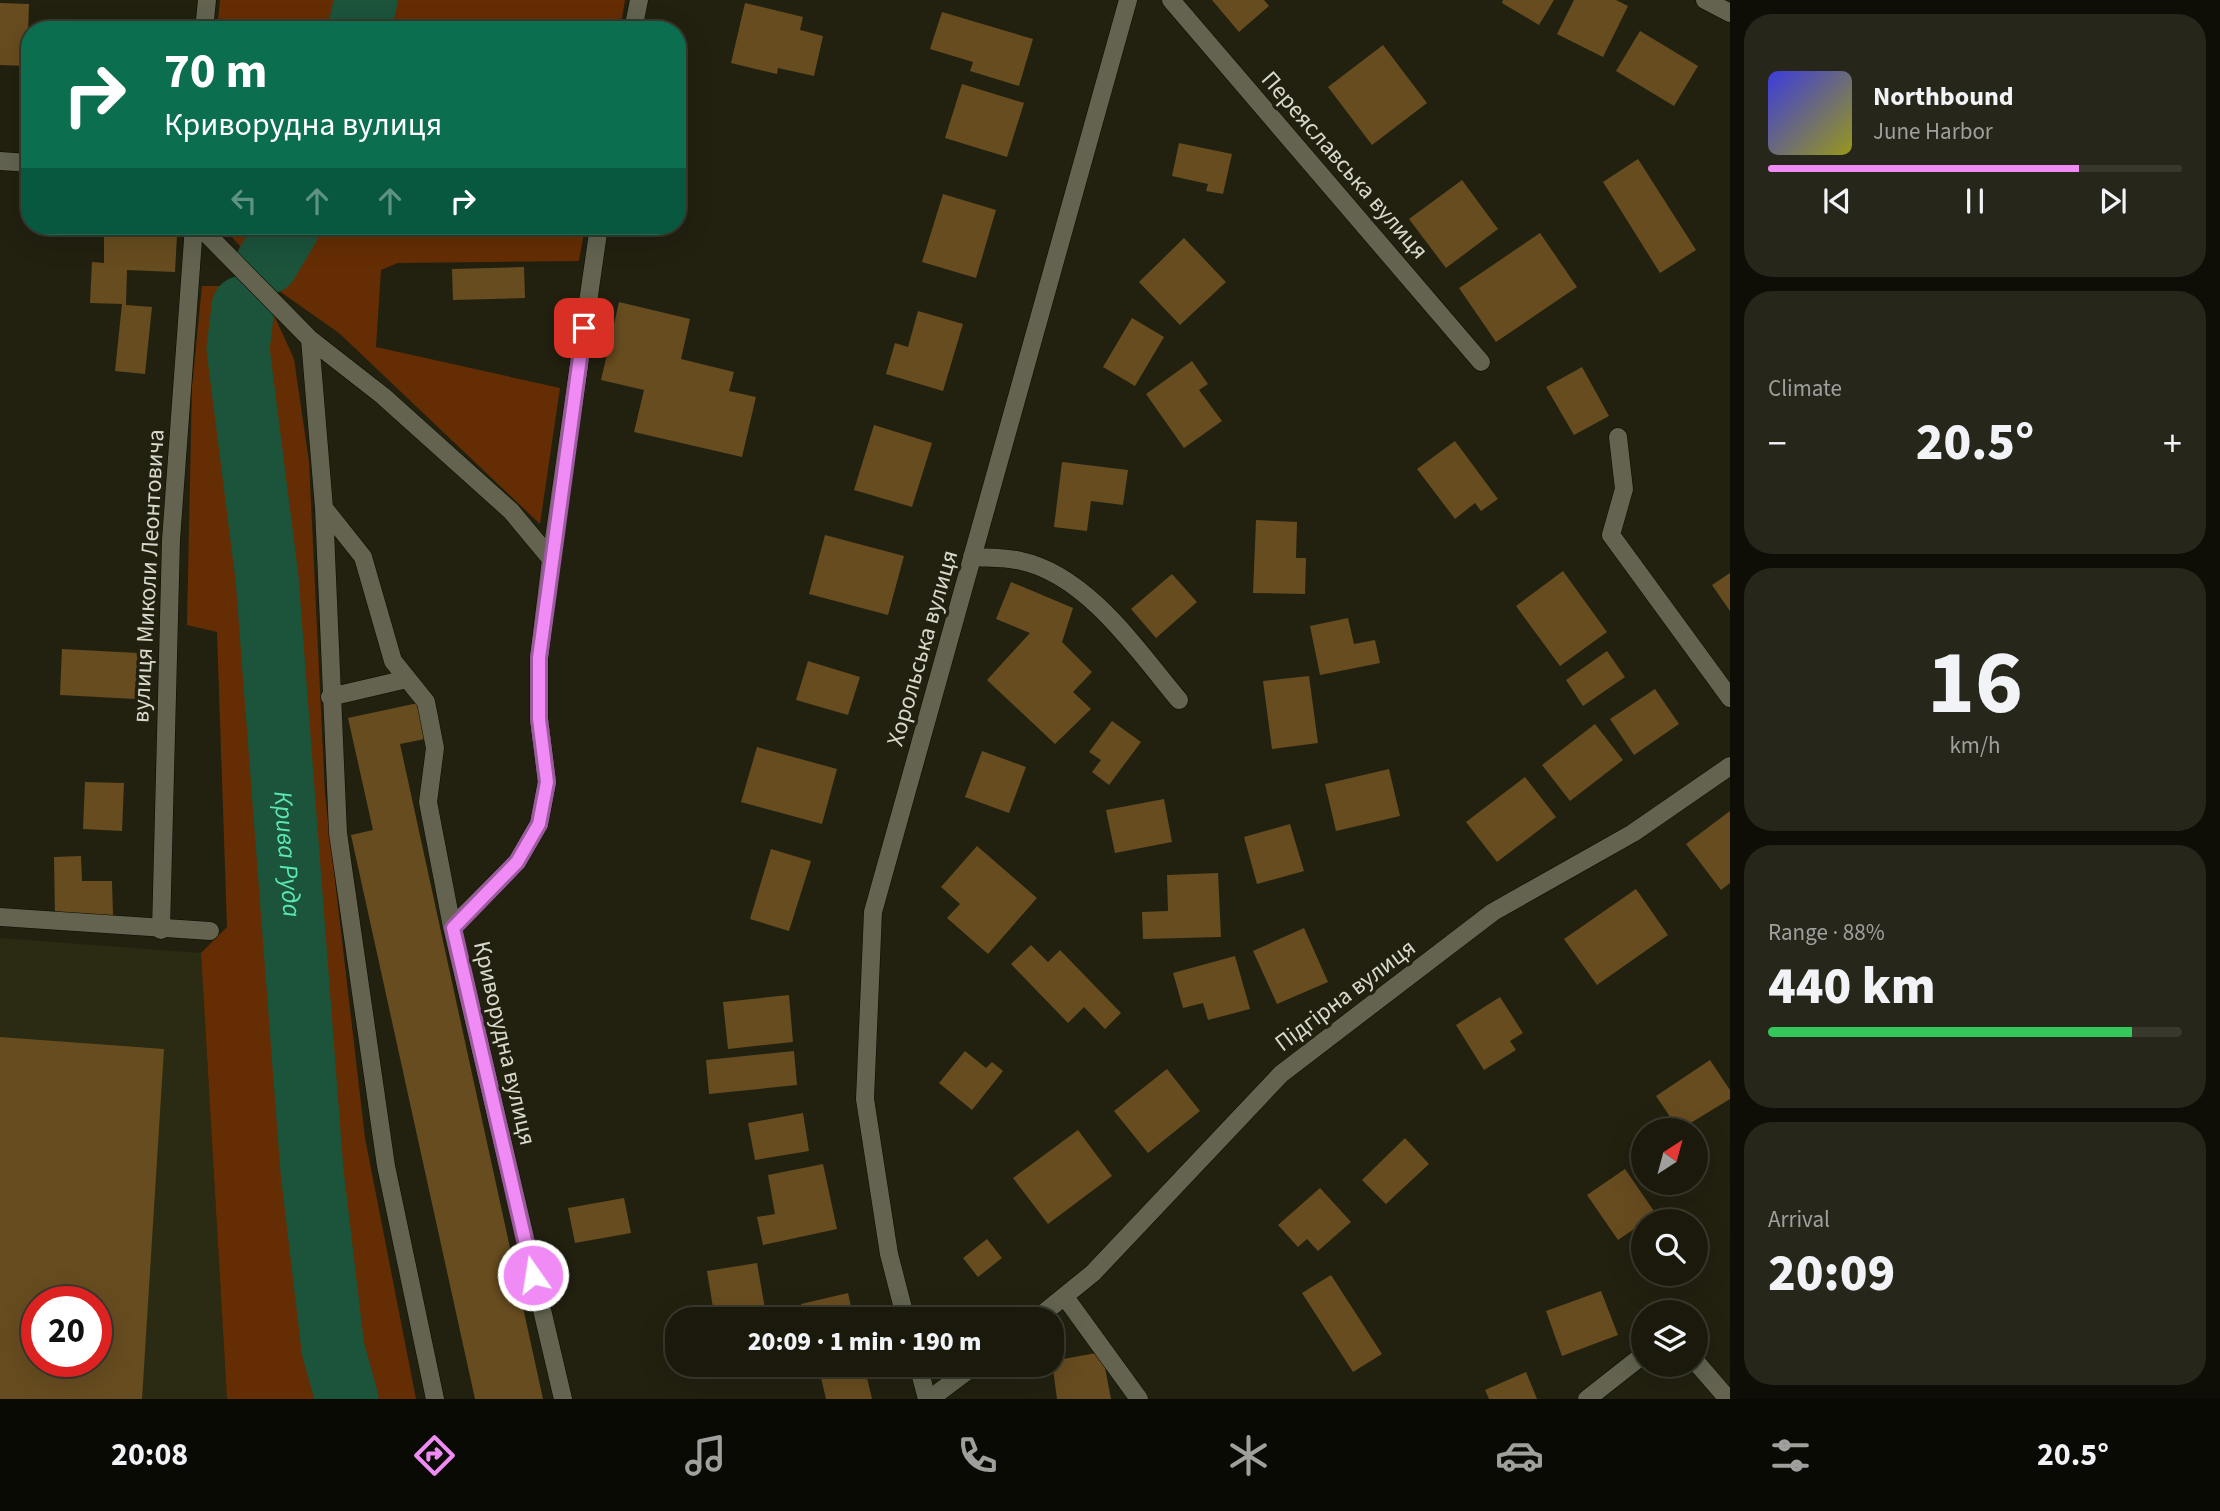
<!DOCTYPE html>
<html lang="en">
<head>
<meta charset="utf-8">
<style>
	:root { --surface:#1a190c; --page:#27261a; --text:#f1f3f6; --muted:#9fa09d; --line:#38382d; --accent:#f08bf5 }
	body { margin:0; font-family:"Source Sans 3",sans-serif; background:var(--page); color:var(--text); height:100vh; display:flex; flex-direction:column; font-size:26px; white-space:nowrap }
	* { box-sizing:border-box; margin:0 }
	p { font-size:23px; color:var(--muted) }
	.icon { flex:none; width:38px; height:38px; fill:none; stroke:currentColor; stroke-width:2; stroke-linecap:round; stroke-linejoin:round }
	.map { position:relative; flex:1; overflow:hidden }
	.drawer { display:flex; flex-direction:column; gap:14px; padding:14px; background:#0e0e07; width:490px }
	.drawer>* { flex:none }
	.banner { position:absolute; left:21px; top:21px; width:665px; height:214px; border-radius:28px; box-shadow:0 7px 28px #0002,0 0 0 2px var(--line); background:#0b6e4f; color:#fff; overflow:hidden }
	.needle { width:46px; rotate:36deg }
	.controls { position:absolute; left:1631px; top:1118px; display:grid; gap:14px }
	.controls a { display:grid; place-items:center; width:77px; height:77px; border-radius:50%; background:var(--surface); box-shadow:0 7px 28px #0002,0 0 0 2px var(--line); font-size:35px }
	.speed { position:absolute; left:21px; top:1286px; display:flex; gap:14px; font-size:35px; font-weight:700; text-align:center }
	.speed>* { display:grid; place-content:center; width:91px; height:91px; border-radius:50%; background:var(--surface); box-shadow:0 7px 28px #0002,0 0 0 2px var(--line); line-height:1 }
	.speed .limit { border:10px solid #d22; background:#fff; color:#111 }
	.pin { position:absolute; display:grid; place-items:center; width:60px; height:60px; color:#fff; margin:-30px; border-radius:14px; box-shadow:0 4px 10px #0006 }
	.me { position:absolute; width:77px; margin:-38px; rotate:347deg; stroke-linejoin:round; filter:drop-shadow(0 0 5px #0008) }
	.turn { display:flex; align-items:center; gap:24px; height:147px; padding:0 28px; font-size:32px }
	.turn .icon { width:91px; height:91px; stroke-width:2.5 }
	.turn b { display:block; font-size:49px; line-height:60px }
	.lanes { display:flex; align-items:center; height:66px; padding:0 28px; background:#0003; justify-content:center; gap:35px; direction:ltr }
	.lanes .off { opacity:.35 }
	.big { font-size:52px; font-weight:800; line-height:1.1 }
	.drawer .tile { flex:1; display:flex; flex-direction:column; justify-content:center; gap:10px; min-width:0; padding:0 24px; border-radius:28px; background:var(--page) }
	.drawer .dial { align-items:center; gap:0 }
	.dial b { font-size:91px; line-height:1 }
	.song { display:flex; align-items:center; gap:21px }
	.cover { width:84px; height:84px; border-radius:10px; background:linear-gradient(135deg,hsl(240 70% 55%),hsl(60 70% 35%)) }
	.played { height:7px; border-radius:4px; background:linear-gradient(90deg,var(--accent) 75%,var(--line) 75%) }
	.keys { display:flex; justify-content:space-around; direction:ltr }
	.heat { display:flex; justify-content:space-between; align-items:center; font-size:38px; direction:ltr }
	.charge { height:10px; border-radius:5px; background:linear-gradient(90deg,#34c759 88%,var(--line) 0) }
	.trip { position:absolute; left:665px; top:1307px; width:399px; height:70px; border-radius:28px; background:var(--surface); box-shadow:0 7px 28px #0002,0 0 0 2px var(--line); font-weight:800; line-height:70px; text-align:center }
	.tabs { display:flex; height:112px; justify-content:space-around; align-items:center; background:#0a0a05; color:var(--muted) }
	.tabs .icon { width:49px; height:49px }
	.tabs .selected { color:var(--accent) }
	.tabs b { font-size:32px; color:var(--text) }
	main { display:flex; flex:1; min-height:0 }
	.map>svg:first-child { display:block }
	.built { fill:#2b2a12; fill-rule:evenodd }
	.green { fill:#652d04 }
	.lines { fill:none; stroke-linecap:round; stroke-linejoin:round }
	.river { stroke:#1b533b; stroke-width:63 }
	.building { fill:#674c1f; fill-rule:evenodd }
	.service-casing { stroke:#0b0a00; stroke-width:19 }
	.minor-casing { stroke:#0b0a00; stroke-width:19 }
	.tertiary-casing { stroke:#0b0a00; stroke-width:19 }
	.service { stroke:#636350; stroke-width:18 }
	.minor { stroke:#636350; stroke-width:18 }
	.tertiary { stroke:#636350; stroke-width:18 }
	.route-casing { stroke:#9c5a9f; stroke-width:18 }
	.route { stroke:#f08bf5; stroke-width:12 }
	.labels { text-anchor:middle; stroke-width:7; stroke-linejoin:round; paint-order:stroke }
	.street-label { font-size:24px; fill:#d8d8cd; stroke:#222110 }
	.water-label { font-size:26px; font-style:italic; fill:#5ce8ad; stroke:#222110 }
</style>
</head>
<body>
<main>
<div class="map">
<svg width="1730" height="1399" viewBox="0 0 1730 1399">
	<rect width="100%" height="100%" fill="#222110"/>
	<path class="built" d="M0 938 201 953 227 1399H0ZM37 1302H96V1362H37Z"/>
	<path class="green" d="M220 0H625L620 30H217Z
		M222 226H585L579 261 398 263 381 270 376 347 560 388 540 524 339 333 282 293Z
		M202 286H225L275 317 294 359 309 462 325 794 365 1138 416 1399H227L201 953 227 927 217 632 187 625 192 387Z"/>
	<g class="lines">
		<g class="river">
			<path d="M359 30 366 0"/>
			<path d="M267 263 289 226"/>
			<path id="s1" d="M243 307 238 349 267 578 312 1171 333 1349 347 1399"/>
		</g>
	</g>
	<path class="building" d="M1212 0H1264L1269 6 1239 32Z
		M1503 0H1554L1539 25 1502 3Z
		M1574 0H1616L1628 6 1603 57 1557 34Z
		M0 3 29 4 27 66 0 65Z
		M745 3 803 17 800 30 823 36 814 76 778 68 777 74 731 63Z
		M942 12 1033 39 1019 86 970 71 973 62 930 49Z
		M1640 31 1698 66 1674 106 1616 71Z
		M1383 45 1427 103 1372 145 1328 87Z
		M962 84 1024 103 1007 157 945 138Z
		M1179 143 1232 154 1223 194 1206 191 1208 184 1172 176Z
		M1638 159 1696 250 1660 273 1603 182Z
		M1462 180 1498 229 1446 268 1409 219Z
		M943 194 996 210 976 278 922 262Z
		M104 232 177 235 175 272 127 270 126 305 152 307 145 374 115 371 122 304 90 303 92 262 104 263Z
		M1540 233 1577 287 1496 342 1459 288Z
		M1184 238 1226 282 1180 325 1139 282Z
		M524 267 525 298 453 300 452 269Z
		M619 302 690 319 681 359 734 372 729 391 756 397 742 457 634 432 644 390 601 380Z
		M918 311 963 324 943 391 886 374 895 343 908 347Z
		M1132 318 1164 337 1135 386 1103 367Z
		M1192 361 1208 384 1199 390 1222 421 1184 448 1146 394Z
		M1582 367 1609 416 1574 435 1546 387Z
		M874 425 932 443 912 507 854 490Z
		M1455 441 1498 499 1481 511 1475 503 1455 519 1417 469Z
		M1062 462 1128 470 1123 505 1091 501 1087 531 1054 527Z
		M1256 520 1297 522 1296 558H1306L1305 594 1253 593Z
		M825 535 904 556 888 615 809 594Z
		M1563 571 1607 632 1560 666 1516 606Z
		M1730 573V611L1712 585Z
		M1172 574 1197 602 1156 638 1131 609Z
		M1011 582 1073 608 1062 642 1092 672 1073 692 1091 709 1055 744 987 680 1030 633 996 619Z
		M1348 618 1354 644 1375 640 1380 663 1320 675 1310 626Z
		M62 649 138 653 136 699 60 695Z
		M1607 651 1625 677 1583 706 1566 680Z
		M808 661 860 677 848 715 796 700Z
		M1309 676 1318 743 1272 749 1263 681Z
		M1655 689 1679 724 1634 755 1610 719Z
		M418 703 425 739 400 744 543 1399H475L351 835 373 830 348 718Z
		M1112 721 1141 742 1109 785 1092 772 1101 760 1089 752Z
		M1595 724 1623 760 1570 801 1542 765Z
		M757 747 837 769 822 824 741 802Z
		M982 751 1026 767 1009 813 965 797Z
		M1389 769 1400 816 1336 831 1325 784Z
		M1525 777 1556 817 1497 862 1466 822Z
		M85 782 124 783 122 831 83 829Z
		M1164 799 1172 842 1115 853 1106 810Z
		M1730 811V883L1721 890 1686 844Z
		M1290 824 1304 871 1257 884 1244 837Z
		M977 846 1037 898 988 954 947 918 960 904 941 887Z
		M771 849 811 861 789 931 750 919Z
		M81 856 82 881H112L113 916 55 917 54 857Z
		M1218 873 1221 937 1143 939 1142 912 1168 911 1167 875Z
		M1636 889 1668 935 1597 985 1564 939Z
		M1304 928 1328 982 1277 1004 1253 951Z
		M1031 945 1048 962 1060 950 1121 1013 1105 1029 1084 1007 1068 1023 1011 964Z
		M1235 956 1250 1009 1208 1020 1203 1003 1183 1008 1173 973Z
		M789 995 793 1042 728 1049 723 1002Z
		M1500 997 1523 1033 1510 1041 1516 1050 1484 1070 1456 1025Z
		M0 1037 164 1049 142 1399H0ZM37 1302H96V1362H37Z
		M794 1051 797 1085 709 1094 706 1060Z
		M965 1051 986 1068 992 1062 1003 1071 972 1110 939 1083Z
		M1710 1060 1730 1090V1099L1679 1130 1656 1096Z
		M1167 1069 1200 1111 1148 1153 1114 1111Z
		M803 1113 809 1151 755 1160 748 1123Z
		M1078 1130 1112 1176 1048 1224 1013 1178Z
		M1405 1138 1429 1164 1386 1204 1362 1180Z
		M823 1164 837 1229 763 1245 757 1217 775 1214 768 1175Z
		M1625 1169 1656 1214 1618 1240 1587 1195Z
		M1320 1188 1351 1222 1318 1251 1307 1239 1298 1247 1278 1225Z
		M624 1198 631 1233 575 1243 568 1208Z
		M987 1239 1002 1258 978 1277 963 1258Z
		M757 1263 767 1320H715L707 1271Z
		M1331 1275 1382 1354 1353 1372 1302 1293Z
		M1601 1291 1618 1335 1562 1356 1546 1311Z
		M848 1293 854 1320H805L801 1304Z
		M1102 1352 1111 1399H1057L1052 1361Z
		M709 1365H777V1368L712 1379Z
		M835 1365H864L872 1399H826L819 1369Z
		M1526 1372 1537 1399H1489L1485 1390Z"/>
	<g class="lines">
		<g class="service-casing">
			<path id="service" d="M199 226 310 339 383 396 511 511 551 559 539 658V719L547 782 539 824 517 862 452 927 563 1399
				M310 339 324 508 338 833 386 1166 435 1399
				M324 508 363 557 393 661 426 702 435 748 428 802 452 927
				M972 557C988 558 1005 557 1021 561 1087 575 1138 651 1179 700
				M330 697 407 679
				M0 917 210 931"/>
		</g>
		<g class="minor-casing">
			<path id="minor" d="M1171 0 1481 362
				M1705 0 1730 13
				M204 30 207 0
				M633 30 639 0
				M0 161 30 163
				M1618 437 1624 489 1611 535 1730 698
				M551 559 599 226
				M161 930 171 540 194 226
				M1065 1297 1139 1399
				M1035 1320 1093 1273 1281 1074 1493 912 1633 833 1730 766
				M1696 1362 1728 1399
				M930 1399 975 1365
				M1587 1399 1643 1355"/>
		</g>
		<g class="tertiary-casing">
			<path id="tertiary" d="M906 1320 889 1254 865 1099 873 912 1128 0
				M918 1365 927 1399"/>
		</g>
		<use href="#service" class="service"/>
		<use href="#minor" class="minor"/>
		<use href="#tertiary" class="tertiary"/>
	</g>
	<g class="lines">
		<g class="route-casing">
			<path id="route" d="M533 1275 453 928 517 862 539 824 547 782 539 719V658L584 328"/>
		</g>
		<use href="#route" class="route"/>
	</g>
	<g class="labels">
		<g class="street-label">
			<text transform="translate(1345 165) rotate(49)" y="8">Переяславська вулиця</text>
			<text transform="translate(148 576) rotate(-87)" y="8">вулиця Миколи Леонтовича</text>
			<text transform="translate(922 648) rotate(-74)" y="8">Хорольська вулиця</text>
			<text transform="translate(1345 995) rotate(-37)" y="8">Підгірна вулиця</text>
			<text transform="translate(505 1043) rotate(77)" y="8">Криворудна вулиця</text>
		</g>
		<g class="water-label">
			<text dy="9" stroke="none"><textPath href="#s1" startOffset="550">Крива Руда</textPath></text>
		</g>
	</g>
</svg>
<div class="controls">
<a><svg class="needle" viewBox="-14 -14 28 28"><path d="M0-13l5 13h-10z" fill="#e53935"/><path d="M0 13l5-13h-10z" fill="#9fa09d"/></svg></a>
<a><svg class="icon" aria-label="search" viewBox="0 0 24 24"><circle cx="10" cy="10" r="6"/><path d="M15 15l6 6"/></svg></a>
<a><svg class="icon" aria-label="layers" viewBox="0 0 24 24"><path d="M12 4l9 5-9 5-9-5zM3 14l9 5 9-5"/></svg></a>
</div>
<div class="speed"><div class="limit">20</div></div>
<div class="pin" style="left:584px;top:328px;background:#d93025"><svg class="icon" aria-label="arrive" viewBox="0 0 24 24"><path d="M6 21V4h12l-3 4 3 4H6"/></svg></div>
<svg class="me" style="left:533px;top:1275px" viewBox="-20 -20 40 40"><circle r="17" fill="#f08bf5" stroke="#fff" stroke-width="3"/><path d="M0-11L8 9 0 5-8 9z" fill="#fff"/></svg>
<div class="trip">20:09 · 1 min · 190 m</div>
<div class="banner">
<div class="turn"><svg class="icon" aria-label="right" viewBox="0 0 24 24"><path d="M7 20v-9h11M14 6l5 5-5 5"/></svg><div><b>70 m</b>Криворудна вулиця</div></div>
<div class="lanes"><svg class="icon off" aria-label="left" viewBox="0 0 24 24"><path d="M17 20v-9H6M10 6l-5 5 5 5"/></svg><svg class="icon off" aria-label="ahead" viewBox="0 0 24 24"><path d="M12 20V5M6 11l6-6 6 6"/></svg><svg class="icon off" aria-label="ahead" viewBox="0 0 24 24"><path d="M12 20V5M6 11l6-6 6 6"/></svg><svg class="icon" aria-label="right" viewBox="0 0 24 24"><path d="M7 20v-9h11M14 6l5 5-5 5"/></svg></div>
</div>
</div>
<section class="drawer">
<div class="tile">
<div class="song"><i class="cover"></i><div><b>Northbound</b><p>June Harbor</p></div></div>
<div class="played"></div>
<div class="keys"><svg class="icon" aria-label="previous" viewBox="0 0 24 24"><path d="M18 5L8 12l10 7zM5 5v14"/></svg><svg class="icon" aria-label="pause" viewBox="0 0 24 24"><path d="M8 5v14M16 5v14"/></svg><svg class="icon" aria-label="next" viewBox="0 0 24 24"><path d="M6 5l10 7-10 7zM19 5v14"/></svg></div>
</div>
<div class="tile"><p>Climate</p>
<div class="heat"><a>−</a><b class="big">20.5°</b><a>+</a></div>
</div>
<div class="tile dial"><b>16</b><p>km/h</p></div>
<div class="tile"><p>Range · 88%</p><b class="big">440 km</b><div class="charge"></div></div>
<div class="tile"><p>Arrival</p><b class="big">20:09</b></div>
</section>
</main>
<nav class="tabs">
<b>20:08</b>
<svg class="icon selected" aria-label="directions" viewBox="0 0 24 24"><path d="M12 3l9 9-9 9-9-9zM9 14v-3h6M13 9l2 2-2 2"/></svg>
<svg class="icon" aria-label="music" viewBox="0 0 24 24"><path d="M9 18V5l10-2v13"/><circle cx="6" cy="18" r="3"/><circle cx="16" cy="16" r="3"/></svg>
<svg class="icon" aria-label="phone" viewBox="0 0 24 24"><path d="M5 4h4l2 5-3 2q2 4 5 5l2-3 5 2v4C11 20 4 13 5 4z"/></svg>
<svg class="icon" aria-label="climate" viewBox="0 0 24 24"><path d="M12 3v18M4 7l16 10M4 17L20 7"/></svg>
<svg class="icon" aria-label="car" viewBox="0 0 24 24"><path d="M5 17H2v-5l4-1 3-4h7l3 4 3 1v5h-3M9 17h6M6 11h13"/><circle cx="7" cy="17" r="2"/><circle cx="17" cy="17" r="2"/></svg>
<svg class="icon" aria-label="filters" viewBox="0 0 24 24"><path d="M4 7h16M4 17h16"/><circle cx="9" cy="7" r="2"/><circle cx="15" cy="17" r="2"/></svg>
<b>20.5°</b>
</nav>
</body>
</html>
